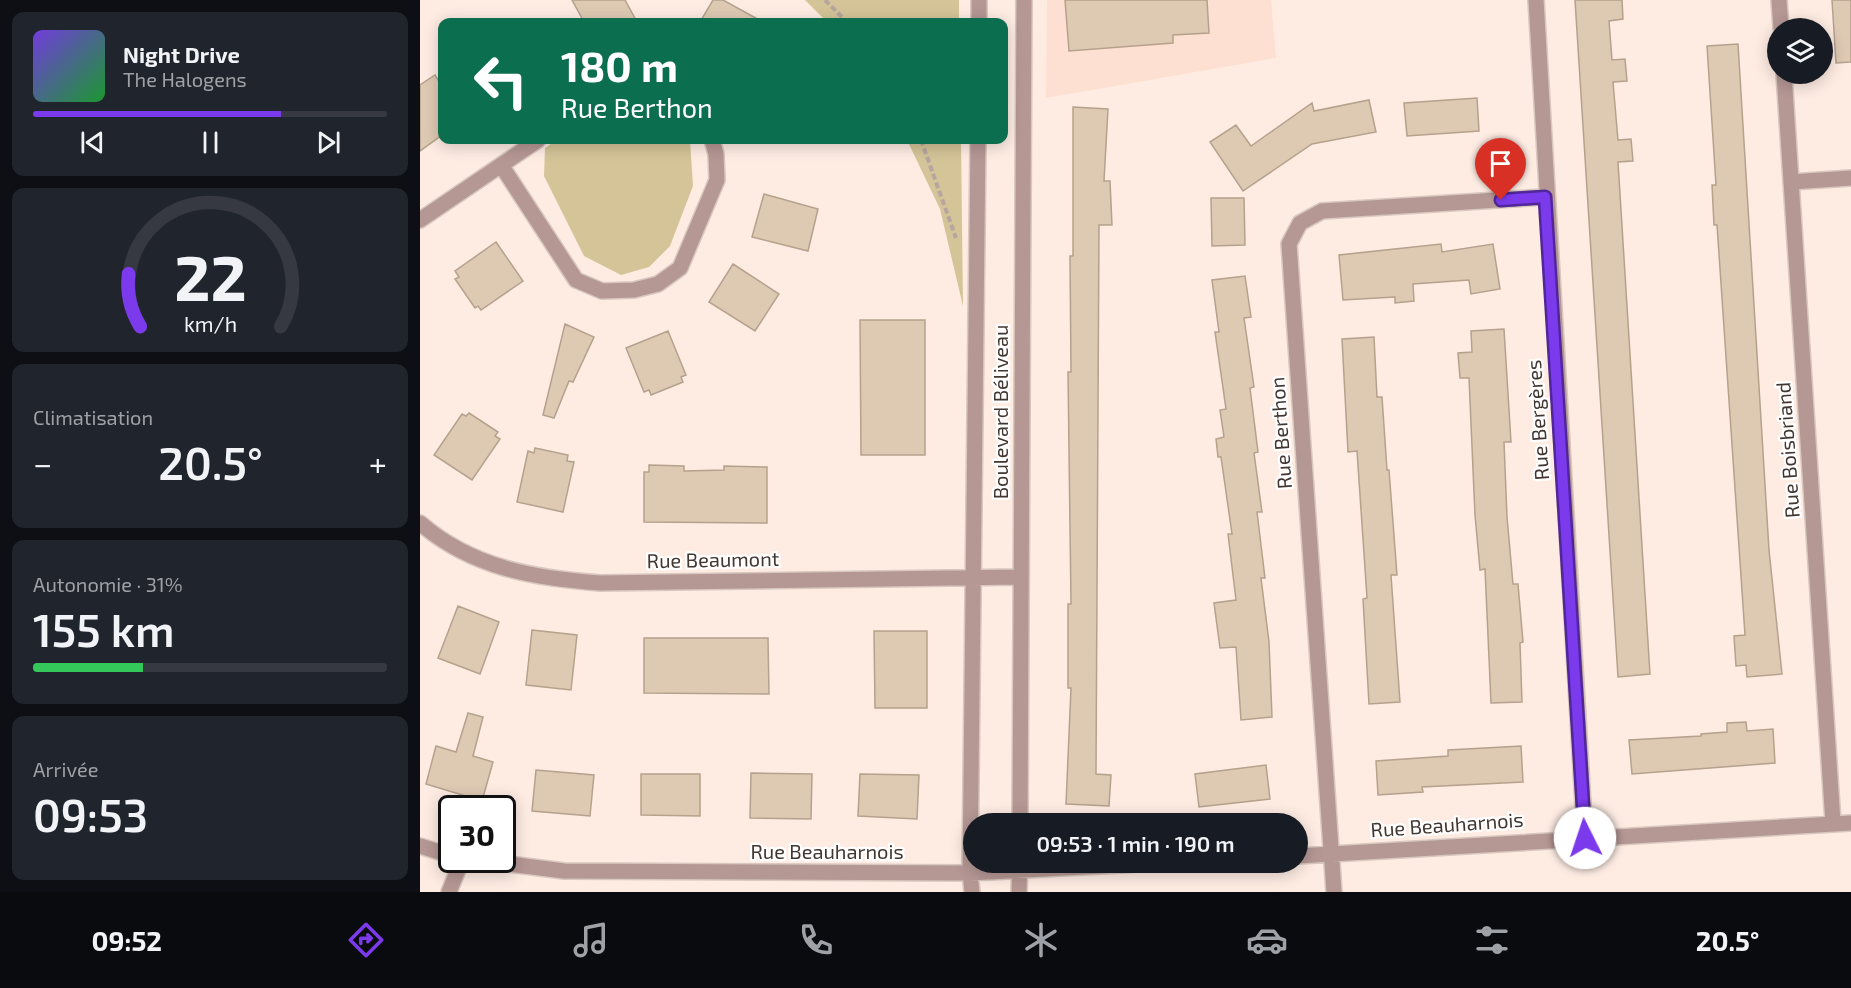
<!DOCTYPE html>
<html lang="fr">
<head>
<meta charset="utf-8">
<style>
	:root { --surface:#171b24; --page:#20242c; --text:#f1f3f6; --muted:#9ea1a6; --line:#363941; --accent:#7c3aed }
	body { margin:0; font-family:"Exo 2",sans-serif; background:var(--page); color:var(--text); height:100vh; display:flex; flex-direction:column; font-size:22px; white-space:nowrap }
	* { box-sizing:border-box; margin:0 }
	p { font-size:20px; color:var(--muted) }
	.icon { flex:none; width:33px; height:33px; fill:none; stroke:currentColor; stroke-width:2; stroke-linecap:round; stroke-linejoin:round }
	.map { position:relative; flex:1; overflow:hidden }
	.details { display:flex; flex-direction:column; gap:12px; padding:12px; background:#0d0f14; width:420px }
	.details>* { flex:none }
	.hud { position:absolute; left:18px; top:18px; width:570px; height:126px; border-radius:12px; box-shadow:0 3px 15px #0003; background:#0b6e4f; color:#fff; overflow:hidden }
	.tools { position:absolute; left:1347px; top:18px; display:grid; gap:12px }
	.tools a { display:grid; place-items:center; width:66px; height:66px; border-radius:50%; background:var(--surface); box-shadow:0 3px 15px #0003; font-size:30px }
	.speed { position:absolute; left:18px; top:795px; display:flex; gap:12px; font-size:30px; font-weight:700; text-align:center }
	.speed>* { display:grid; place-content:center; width:78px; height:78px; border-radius:50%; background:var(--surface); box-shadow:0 3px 15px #0003; line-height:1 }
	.speed .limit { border:3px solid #111; border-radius:9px; background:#fff; color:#111 }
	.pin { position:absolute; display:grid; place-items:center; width:51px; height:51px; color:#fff; margin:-62px -26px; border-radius:50% 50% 50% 0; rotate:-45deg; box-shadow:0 0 6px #0007 }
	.pin .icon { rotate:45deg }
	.me { position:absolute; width:66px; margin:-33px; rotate:356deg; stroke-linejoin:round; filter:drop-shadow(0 0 4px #0008) }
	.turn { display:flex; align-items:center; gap:21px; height:126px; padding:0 24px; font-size:27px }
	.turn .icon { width:78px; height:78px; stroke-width:2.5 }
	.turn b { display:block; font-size:42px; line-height:51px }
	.big { font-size:45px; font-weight:600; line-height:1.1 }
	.details .card { flex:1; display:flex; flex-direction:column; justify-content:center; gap:9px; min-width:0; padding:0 21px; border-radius:12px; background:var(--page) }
	.details .dial { align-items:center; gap:0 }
	.dial svg { height:156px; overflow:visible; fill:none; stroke:var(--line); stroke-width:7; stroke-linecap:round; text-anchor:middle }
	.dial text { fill:var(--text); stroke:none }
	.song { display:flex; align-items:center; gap:18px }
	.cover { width:72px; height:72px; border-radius:9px; background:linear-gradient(135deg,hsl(260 70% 55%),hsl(130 70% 35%)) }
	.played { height:6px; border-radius:3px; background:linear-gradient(90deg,var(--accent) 70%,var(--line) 70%) }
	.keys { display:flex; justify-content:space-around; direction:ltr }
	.heat { display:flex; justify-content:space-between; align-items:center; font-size:33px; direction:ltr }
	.charge { height:9px; border-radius:4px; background:linear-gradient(90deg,#34c759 31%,var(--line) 0) }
	.trip { position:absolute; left:543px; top:813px; width:345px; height:60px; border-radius:30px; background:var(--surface); box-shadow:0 3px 15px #0003; font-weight:600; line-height:60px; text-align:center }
	.tab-bar { display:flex; height:96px; justify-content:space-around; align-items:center; background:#090b0e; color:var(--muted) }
	.tab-bar .icon { width:42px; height:42px }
	.tab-bar .selected { color:var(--accent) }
	.tab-bar b { font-size:27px; color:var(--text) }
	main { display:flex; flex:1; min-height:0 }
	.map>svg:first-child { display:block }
	.built { fill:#fee0d2 }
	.green { fill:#d5c498 }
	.building { fill:#dec9b3; stroke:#b5a18c; stroke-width:1.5 }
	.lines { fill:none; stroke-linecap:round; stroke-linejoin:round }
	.minor-casing { stroke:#d8c8bf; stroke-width:18 }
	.path { stroke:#b6a69f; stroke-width:4; stroke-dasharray:6 3; stroke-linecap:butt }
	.minor { stroke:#b59794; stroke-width:15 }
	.route-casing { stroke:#51269a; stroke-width:15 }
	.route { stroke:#7c3aed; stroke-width:10 }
	.labels { text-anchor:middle; stroke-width:4.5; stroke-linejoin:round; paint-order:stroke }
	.street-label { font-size:20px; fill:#423631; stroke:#fff }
</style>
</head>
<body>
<main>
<section class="details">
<div class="card">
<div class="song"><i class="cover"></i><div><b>Night Drive</b><p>The Halogens</p></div></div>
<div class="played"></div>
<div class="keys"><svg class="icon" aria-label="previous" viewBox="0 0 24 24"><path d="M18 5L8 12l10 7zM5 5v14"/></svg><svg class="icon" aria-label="pause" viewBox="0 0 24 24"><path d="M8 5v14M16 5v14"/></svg><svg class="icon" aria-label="next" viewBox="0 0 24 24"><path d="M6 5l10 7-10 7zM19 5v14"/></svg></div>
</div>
<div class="card dial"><svg viewBox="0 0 100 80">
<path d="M14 69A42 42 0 1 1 86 69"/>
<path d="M14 69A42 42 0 0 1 8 42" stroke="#7c3aed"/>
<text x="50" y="56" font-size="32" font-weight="700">22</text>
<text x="50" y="72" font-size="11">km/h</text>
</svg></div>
<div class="card"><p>Climatisation</p>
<div class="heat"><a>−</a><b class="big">20.5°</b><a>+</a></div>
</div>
<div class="card"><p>Autonomie · 31%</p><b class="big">155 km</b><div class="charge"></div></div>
<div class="card"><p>Arrivée</p><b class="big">09:53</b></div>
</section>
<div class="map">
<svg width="1431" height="892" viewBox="0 0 1431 892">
	<rect width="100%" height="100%" fill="#feece3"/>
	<path class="built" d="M627 0H851L856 58 626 98Z"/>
	<path class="green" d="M385 0H539V22H407Z
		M137 140H270L273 186 250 246 229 267 201 275 164 256 124 176 125 148Z
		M487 140H541L543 306 520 209Z"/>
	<path class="building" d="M152 0H205L217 22H164Z
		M293 0H303L343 22H280Z
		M645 0H787L789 33 753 35V43L649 51Z
		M1155 0H1202L1203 19 1189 21 1192 60 1205 59 1207 81 1193 82 1198 140 1211 139 1213 161 1198 162 1230 674 1198 677Z
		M1412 0H1431V62L1416 63Z
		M1318 44 1349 550 1362 674 1327 677 1326 665 1316 666 1314 636 1325 635 1297 225H1294L1292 185H1296L1287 46Z
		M15 75 22 86V135L0 151V85Z
		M1057 98 1059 131 987 136 984 103Z
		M949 100 956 132 892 144 823 191 790 142 816 125 831 146 892 103 894 111Z
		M653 107 688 109 684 181H690L692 225H679L676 774 691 775 689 806 646 804 651 688H648V604H651L648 372H651L650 256H653Z
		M344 194 398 209 388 251 332 237Z
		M791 198H824L825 245 792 246Z
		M76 242 103 281 61 310 58 306 55 308 35 279 39 277 35 271Z
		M1021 244 1022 252 1073 244 1080 289 1051 294 1049 280 993 284 994 301 975 303V297L923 300 919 255Z
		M313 264 359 294 335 331 289 302Z
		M825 276 831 317 824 318 834 387 830 388 838 452 834 453 842 512H837L845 578H841L849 642 852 717 821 720 816 647 800 648 794 603 816 600 808 534H812L801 457H798L796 439 804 437 800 410 806 409 795 332H799L792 280Z
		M440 320H505V455H441Z
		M145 324 174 337 153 382 149 381 134 418 123 415Z
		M1084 329 1091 442H1084L1087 517 1093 584H1098L1103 642 1100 643 1102 702 1071 703 1065 569 1060 570 1055 515 1049 378H1040L1038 353 1052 352 1051 331Z
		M248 331 266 375 261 377 263 382 231 395 229 390 224 392 206 348Z
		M954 337 957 397H962L967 470H969L977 575H971L980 702 949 704 943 599 947 598 937 451 928 452 922 339Z
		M49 413 78 432 75 436 80 439 52 480 14 455 42 414 46 416Z
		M115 448 148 455 147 461 154 462 143 512 97 502 108 451 114 453Z
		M229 465 264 466V471L304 470V466L347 467V523L224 522V472H229Z
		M38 606 79 622 60 674 18 658Z
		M112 630 157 635 151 690 106 685Z
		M454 631H507V708H455Z
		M224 638H348L349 694 224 693Z
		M48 713 63 717 53 756 73 762 62 801 6 784 16 746 36 752Z
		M1326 722 1327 731 1353 729 1355 763 1212 774 1209 740 1281 736V734L1307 732V723Z
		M1101 746 1103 782 1002 787 1003 792 958 795 956 761 1028 756V750Z
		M846 765 850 799 779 807 775 774Z
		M116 770 174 775 170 816 112 811Z
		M331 773 392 774 391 819 330 818Z
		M221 774H280V816L221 815Z
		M440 774 499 775 497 819 438 816Z"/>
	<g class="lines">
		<g class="minor-casing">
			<path id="minor" d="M1116 0 1165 838
				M1359 0 1361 28
				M559 22V0
				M1364 74 1413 823
				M81 165 156 280 182 291 214 290 238 284 260 268 297 180 296 154 292 140
				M1371 182 1431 178
				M0 220 118 140
				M0 523C52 568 114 578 180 583L601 577
				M600 824 604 0
				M0 846 32 856
				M878 856 1431 823
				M58 860 144 871 550 873 756 862
				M29 892 42 860
				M552 892 550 873 558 140
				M599 892 600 862
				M914 892 869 244 880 223 902 211 1125 197"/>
		</g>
		<path class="path" d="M405 0 427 22
			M501 140 536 238"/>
		<use href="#minor" class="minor"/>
	</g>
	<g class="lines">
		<g class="route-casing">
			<path id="route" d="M1081 200 1125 197 1165 838"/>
		</g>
		<use href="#route" class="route"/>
	</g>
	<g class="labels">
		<g class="street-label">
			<text transform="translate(581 412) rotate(-90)" y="7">Boulevard Béliveau</text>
			<text transform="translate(1118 420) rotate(-94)" y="7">Rue Bergères</text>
			<text transform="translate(861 433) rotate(-94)" y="7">Rue Berthon</text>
			<text transform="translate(1368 450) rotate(-94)" y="7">Rue Boisbriand</text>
			<text transform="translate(293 560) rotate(-1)" y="7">Rue Beaumont</text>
			<text transform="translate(1027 825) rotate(-4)" y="7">Rue Beauharnois</text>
			<text x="407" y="859">Rue Beauharnois</text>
		</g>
	</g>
</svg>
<div class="tools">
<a><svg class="icon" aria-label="layers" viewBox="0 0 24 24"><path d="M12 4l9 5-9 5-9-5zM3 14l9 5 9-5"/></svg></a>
</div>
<div class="speed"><div class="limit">30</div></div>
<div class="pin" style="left:1081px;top:200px;background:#d93025"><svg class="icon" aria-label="arrive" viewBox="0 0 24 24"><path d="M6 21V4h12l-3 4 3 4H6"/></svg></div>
<svg class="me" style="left:1165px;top:838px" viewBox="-20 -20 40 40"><circle r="19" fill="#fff"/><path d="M0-13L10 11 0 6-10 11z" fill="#7c3aed"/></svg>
<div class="trip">09:53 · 1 min · 190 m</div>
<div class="hud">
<div class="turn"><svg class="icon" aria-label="left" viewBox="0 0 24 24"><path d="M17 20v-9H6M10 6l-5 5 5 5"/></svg><div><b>180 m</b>Rue Berthon</div></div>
</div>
</div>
</main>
<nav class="tab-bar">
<b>09:52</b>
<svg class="icon selected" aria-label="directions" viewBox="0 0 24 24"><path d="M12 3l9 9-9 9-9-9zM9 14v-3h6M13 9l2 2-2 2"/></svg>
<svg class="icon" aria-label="music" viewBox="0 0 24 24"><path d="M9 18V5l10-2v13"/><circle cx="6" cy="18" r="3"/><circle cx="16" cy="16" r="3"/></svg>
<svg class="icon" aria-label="phone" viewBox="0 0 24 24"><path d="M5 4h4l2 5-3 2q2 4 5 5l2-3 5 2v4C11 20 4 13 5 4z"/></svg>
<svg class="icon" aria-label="climate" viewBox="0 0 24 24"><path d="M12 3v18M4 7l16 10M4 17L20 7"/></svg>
<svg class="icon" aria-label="car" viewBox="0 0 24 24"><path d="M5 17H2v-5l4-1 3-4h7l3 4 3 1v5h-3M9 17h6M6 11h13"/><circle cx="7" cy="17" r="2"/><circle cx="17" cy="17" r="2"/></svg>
<svg class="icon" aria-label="filters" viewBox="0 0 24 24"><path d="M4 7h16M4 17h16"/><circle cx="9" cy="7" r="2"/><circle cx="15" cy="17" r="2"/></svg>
<b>20.5°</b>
</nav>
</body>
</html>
